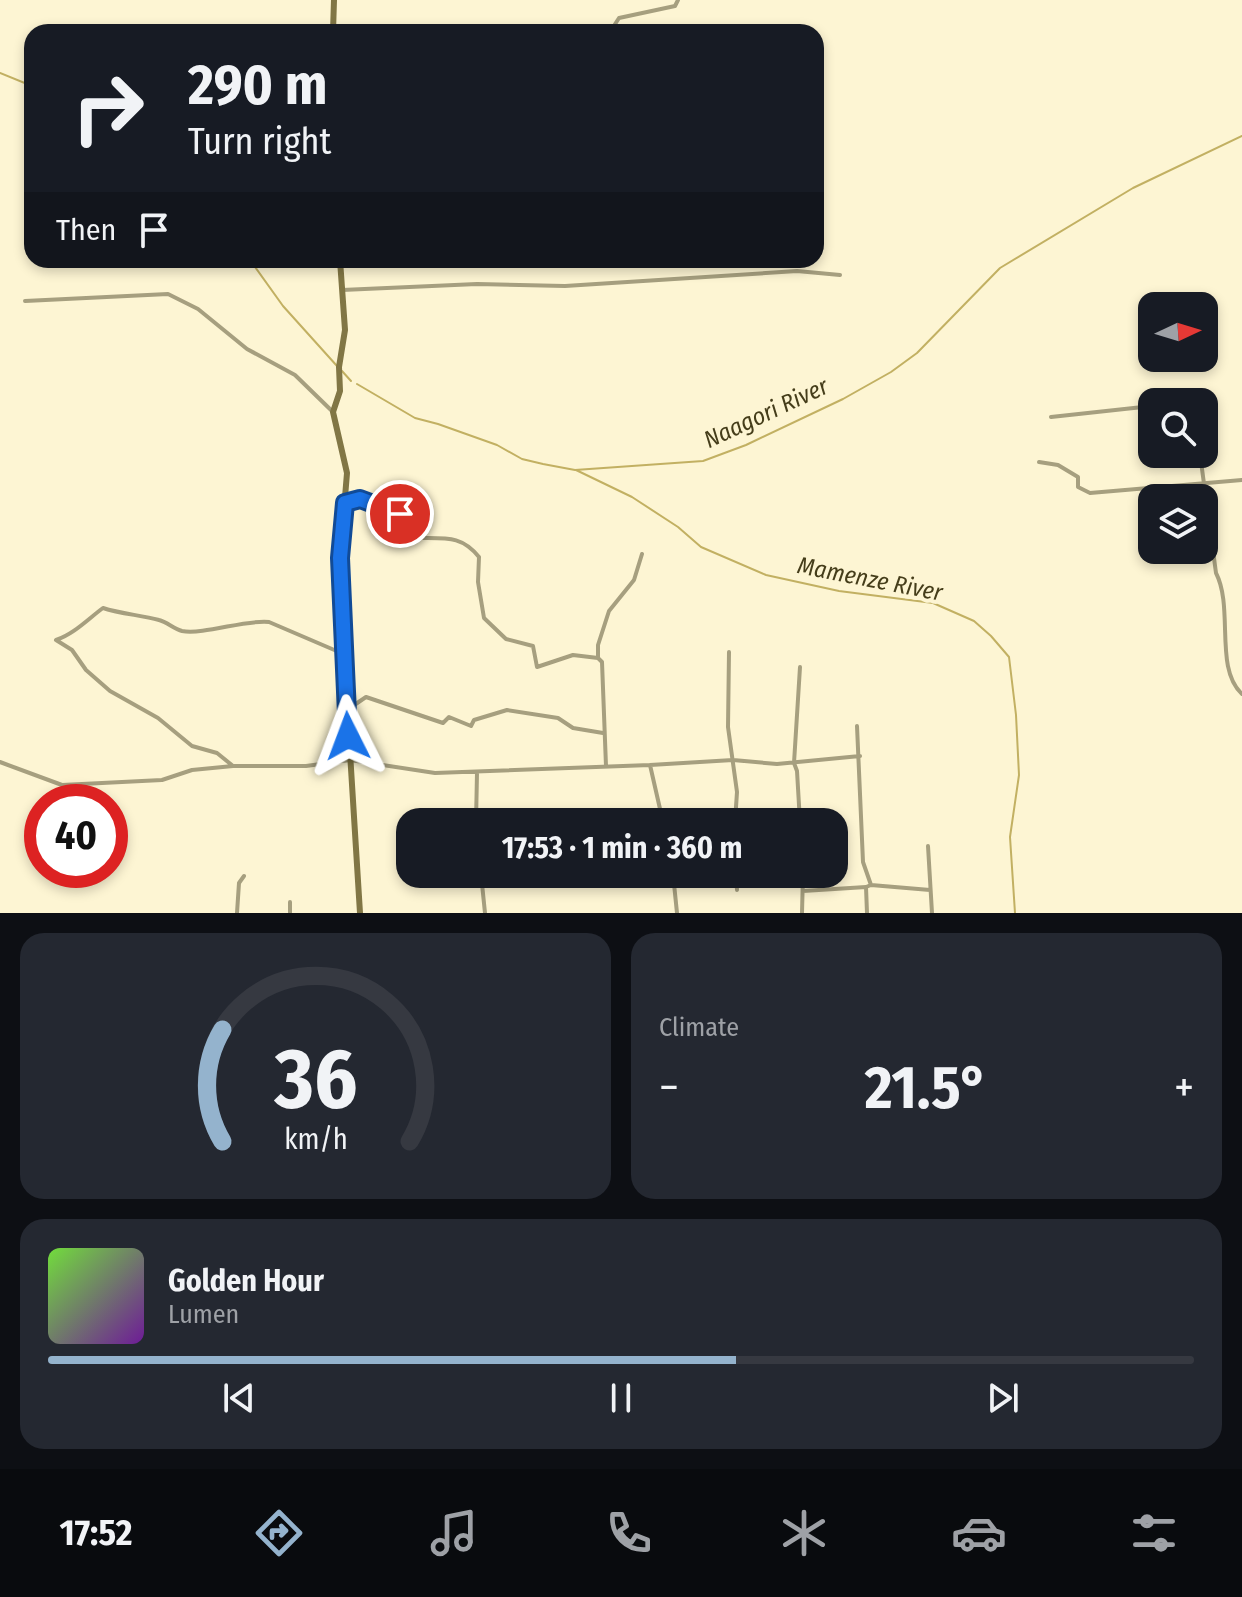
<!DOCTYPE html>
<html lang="en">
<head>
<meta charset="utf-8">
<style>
	:root { --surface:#171b24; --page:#242831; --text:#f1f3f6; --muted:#9ea1a6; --line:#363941; --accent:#94b3cd }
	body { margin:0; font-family:"Fira Sans Condensed",sans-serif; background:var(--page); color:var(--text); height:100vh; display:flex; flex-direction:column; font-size:30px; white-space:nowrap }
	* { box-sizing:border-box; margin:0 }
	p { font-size:26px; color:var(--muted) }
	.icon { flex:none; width:44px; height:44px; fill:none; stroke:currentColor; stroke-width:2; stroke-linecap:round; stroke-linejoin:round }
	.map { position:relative; height:913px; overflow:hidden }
	.side { display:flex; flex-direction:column; gap:20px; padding:20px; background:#0d0f14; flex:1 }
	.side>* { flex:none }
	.top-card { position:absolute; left:24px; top:24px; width:800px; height:244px; border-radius:24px; box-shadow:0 4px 12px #0003; background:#171b24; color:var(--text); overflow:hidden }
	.needle { width:52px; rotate:86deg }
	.fabs { position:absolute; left:1138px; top:292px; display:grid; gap:16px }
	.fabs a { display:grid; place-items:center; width:80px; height:80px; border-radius:16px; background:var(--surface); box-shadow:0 4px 12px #0003; font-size:40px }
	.speed { position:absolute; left:24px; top:784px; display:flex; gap:16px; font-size:40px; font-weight:700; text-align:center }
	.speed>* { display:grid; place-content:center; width:104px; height:104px; border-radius:50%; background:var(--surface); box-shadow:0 4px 12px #0003; line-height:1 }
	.speed .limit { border:12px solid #d22; background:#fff; color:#111 }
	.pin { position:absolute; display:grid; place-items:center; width:68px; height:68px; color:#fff; margin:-34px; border:4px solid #fff; border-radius:50%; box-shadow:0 2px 8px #0007 }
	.me { position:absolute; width:88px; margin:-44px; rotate:357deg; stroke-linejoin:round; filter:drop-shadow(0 0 6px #0008) }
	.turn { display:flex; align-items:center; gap:28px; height:168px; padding:0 32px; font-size:36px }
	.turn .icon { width:104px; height:104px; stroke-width:2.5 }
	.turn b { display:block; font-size:56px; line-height:68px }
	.then { display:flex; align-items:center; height:76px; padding:0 32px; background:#0003; gap:16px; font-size:30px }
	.big { font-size:60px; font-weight:700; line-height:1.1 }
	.side .widget { flex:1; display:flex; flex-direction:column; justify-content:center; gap:12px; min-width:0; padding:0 28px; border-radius:24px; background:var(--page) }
	.side .dial { align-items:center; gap:0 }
	.dial svg { height:208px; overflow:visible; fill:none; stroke:var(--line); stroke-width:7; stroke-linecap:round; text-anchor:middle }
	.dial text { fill:var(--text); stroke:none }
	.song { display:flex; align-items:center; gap:24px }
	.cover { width:96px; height:96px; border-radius:12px; background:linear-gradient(135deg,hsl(100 70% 55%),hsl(280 70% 35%)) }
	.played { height:8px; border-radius:4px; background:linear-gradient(90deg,var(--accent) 60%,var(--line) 60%) }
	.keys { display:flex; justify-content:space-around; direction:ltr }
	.heat { display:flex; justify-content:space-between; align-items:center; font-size:44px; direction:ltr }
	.side .tiles { flex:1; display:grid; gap:20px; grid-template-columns:1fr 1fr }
	.widget:last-child { grid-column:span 2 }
	.trip { position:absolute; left:396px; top:808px; width:452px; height:80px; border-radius:24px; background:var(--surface); box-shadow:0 4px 12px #0003; font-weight:700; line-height:80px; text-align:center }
	.tabs { display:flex; height:128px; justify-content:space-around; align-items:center; background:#090b0e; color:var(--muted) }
	.tabs .icon { width:56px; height:56px }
	.tabs .selected { color:var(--accent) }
	.tabs b { font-size:36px; color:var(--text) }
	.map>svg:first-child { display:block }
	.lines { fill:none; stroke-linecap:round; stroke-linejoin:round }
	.stream { stroke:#c2b062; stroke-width:2 }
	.street { stroke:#a69f7f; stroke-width:4 }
	.secondary { stroke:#817645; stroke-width:6 }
	.route-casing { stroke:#114b97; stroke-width:20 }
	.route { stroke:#1a73e8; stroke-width:14 }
	.labels { text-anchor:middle; stroke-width:8; stroke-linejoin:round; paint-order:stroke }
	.water-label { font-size:24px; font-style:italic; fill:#453d1a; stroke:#fdf5d3 }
</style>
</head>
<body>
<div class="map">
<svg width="1242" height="913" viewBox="0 0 1242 913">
	<rect width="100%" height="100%" fill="#fdf5d3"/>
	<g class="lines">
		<path class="stream" d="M0 73 32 86
			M250 260 283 306 337 366
			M342 371 351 381
			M357 384 415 418 438 424 497 445 522 459 543 464 575 470 703 461 746 445 843 399 891 372 917 353 1000 268 1133 188 1242 136
			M576 470 632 497 678 527 701 547 766 575 839 591 933 603 974 621 991 636 1009 657 1016 715 1019 775 1010 837 1015 913"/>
		<path class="street" d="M610 32 619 18 675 6 678 0
			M342 290 477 284 565 286 797 271 840 275
			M25 301 168 294 198 309 247 349 295 375 333 412
			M1051 417 1152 406
			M1200 454 1216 573C1234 608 1214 669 1242 694
			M1039 462 1058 465 1078 477V487L1090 493 1242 480
			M345 503C378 494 402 516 424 538 449 538 463 537 479 557L478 582 484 618 506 639 533 646 537 667 573 655 598 658
			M56 640C74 634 88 619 103 608 121 614 141 615 159 620 167 622 174 629 182 631 204 635 247 619 269 622L346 655
			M56 640 72 650 86 670 110 691 158 718 192 746 217 753 233 766
			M729 652 728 727 737 792 735 822
			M347 710 366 697 443 723 449 717 471 726 474 720 507 710 558 718 573 728 603 733
			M857 726 863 862 871 885
			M0 762 62 785 162 780 192 770 233 766H306L350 760 435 773 650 765 663 822
			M650 765 733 760 777 764 860 756
			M606 766 602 662 598 658V645L609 611 634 580 642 554
			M476 822 477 773
			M800 822 797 771 794 763 800 667
			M928 846 932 913
			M481 874 485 913
			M673 874 677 913
			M736 874 737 890
			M803 891 866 887
			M290 902V913
			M237 913 239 883 244 876
			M802 913 803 874
			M867 913 866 887 871 885 930 890"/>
		<path class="secondary" d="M333 32 334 0
			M340 260 345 330 339 367 340 391 333 412 347 473 340 558 341 608 360 913"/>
	</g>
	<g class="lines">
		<g class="route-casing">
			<path id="route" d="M348 736 340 558 345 503 360 499 400 514"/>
		</g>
		<use href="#route" class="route"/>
	</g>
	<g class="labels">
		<g class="water-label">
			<text transform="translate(766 413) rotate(-25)" y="8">Naagori River</text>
			<text transform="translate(870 579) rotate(11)" y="8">Mamenze River</text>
		</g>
	</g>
</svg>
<div class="fabs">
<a><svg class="needle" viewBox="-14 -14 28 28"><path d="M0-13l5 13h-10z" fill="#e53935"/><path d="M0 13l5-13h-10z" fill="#9ea1a6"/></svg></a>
<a><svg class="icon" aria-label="search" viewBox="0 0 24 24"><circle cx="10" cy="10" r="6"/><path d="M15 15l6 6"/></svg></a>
<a><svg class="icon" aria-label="layers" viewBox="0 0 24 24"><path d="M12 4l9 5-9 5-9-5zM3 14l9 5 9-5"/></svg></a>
</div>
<div class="speed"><div class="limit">40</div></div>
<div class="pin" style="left:400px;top:514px;background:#d93025"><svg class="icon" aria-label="arrive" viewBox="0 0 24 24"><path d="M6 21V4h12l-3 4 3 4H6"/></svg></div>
<svg class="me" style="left:348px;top:736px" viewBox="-20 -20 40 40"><path d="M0-17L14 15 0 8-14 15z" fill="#1a73e8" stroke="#fff" stroke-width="4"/></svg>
<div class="trip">17:53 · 1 min · 360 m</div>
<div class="top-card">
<div class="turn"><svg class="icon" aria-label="right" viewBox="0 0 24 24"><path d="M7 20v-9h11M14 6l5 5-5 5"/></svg><div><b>290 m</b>Turn right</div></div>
<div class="then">Then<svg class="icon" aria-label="arrive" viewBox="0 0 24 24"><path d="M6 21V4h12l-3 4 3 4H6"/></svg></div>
</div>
</div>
<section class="side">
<div class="tiles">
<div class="widget dial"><svg viewBox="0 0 100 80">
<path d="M14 69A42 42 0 1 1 86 69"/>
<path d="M14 69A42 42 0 0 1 14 26" stroke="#94b3cd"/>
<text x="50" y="56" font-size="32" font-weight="700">36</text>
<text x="50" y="72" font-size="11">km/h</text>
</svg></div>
<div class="widget"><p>Climate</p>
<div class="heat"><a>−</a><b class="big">21.5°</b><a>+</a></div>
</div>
<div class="widget">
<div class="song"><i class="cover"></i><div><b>Golden Hour</b><p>Lumen</p></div></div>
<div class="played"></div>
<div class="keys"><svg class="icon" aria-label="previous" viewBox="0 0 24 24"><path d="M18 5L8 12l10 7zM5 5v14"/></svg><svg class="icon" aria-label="pause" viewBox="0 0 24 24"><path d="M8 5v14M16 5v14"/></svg><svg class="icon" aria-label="next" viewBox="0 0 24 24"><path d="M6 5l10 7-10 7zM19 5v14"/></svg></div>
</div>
</div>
</section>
<nav class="tabs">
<b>17:52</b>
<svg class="icon selected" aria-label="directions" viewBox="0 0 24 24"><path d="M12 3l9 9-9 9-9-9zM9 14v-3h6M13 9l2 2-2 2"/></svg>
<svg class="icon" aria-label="music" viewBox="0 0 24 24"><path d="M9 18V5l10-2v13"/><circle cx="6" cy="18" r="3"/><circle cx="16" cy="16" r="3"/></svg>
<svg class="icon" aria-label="phone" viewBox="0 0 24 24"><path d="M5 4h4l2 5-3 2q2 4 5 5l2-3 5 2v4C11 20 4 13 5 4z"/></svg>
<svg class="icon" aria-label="climate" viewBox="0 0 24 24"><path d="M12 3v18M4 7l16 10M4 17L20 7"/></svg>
<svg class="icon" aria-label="car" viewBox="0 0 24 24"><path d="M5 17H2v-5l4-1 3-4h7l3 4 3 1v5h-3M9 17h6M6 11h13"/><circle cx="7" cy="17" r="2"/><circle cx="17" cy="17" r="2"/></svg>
<svg class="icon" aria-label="filters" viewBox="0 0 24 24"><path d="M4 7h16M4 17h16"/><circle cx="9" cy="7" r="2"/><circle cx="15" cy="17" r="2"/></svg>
</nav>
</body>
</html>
